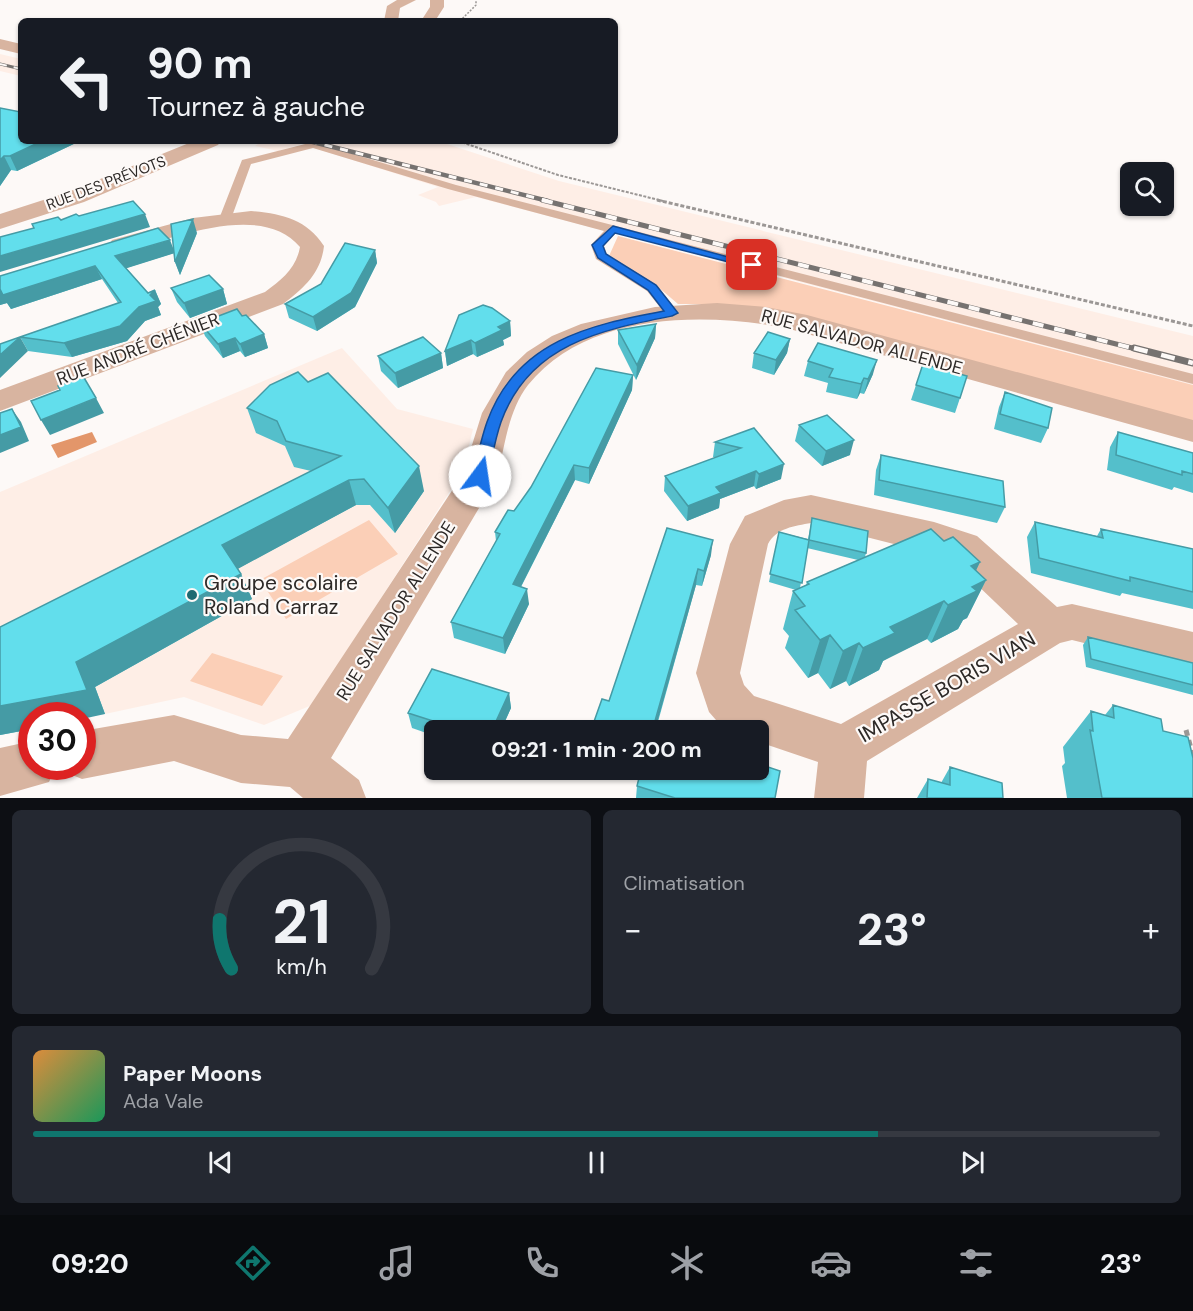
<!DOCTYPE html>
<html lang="fr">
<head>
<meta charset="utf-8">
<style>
	:root { --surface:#171b24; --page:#242831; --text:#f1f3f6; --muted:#9ea1a6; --line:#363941; --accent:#0f766e }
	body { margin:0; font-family:"DM Sans",sans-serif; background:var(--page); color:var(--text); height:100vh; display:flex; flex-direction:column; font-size:22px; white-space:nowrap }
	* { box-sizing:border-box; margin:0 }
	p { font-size:20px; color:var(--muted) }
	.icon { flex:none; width:33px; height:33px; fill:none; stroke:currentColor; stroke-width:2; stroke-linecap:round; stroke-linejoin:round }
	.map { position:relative; height:798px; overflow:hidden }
	.sheet { display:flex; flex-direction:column; gap:12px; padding:12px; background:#0d0f14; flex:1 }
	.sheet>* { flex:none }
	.hud { position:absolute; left:18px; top:18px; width:600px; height:126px; border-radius:9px; box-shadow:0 2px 4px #0004; background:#171b24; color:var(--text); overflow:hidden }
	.tools { position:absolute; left:1120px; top:162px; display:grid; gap:12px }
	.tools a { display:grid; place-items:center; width:54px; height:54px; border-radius:9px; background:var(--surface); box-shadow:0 2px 4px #0004; font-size:30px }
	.speed { position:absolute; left:18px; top:702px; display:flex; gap:12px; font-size:30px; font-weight:700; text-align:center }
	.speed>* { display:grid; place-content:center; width:78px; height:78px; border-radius:50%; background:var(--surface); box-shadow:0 2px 4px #0004; line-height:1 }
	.speed .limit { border:9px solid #d22; background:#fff; color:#111 }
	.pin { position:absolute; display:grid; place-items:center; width:51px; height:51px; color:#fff; margin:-26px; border-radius:12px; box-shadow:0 3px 9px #0006 }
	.me { position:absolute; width:66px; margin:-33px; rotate:14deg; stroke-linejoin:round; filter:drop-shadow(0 0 4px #0008) }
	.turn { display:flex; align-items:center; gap:21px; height:126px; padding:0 30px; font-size:27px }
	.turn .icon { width:78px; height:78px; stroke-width:2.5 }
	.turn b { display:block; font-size:42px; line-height:51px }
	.big { font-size:45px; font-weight:700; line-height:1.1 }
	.sheet .tile { flex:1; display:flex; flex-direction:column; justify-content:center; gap:9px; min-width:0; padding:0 21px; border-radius:9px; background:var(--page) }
	.sheet .dial { align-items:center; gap:0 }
	.dial svg { height:156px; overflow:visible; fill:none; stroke:var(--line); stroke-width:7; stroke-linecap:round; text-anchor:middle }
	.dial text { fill:var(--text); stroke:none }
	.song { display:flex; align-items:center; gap:18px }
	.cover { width:72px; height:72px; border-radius:9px; background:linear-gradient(135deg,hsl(30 70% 55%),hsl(150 70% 35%)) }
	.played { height:6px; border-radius:3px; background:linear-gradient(90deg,var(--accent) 75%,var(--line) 75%) }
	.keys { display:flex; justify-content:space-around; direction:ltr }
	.heat { display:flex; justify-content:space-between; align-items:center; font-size:33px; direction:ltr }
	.sheet .tiles { flex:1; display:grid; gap:12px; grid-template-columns:1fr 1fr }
	.tile:last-child { grid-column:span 2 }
	.trip { position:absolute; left:424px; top:720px; width:345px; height:60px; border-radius:9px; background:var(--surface); box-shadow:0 2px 4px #0004; font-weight:700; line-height:60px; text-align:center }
	.dock { display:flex; height:96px; justify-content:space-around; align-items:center; background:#090b0e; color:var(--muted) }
	.dock .icon { width:42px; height:42px }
	.dock .selected { color:var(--accent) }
	.dock b { font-size:27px; color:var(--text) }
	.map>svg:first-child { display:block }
	.built { fill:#feeee6 }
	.green { fill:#fbcfb7 }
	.water { fill:#e3966a }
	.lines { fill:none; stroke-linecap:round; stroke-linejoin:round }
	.path-far3 { stroke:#9b9795; stroke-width:1.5; stroke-dasharray:2 1.5; stroke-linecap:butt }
	.path-far2 { stroke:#9b9795; stroke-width:2; stroke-dasharray:3 1.5; stroke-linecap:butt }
	.path-far1 { stroke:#9b9795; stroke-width:3; stroke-dasharray:4 2; stroke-linecap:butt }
	.path { stroke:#9b9795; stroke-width:5; stroke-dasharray:6 4.5; stroke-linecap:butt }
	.lane { fill:#d8b4a0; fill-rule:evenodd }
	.street { fill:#d8b4a0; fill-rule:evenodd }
	.rail-far3-casing { stroke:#767270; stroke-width:3 }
	.rail-far2-casing { stroke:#767270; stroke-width:4.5 }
	.rail-far1-casing { stroke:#767270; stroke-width:5 }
	.rail-casing { stroke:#767270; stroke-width:7 }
	.rail-far3 { stroke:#fdf9f7; stroke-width:2; stroke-dasharray:7; stroke-linecap:butt }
	.rail-far2 { stroke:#fdf9f7; stroke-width:3; stroke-dasharray:8; stroke-linecap:butt }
	.rail-far1 { stroke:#fdf9f7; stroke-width:4; stroke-dasharray:11; stroke-linecap:butt }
	.rail { stroke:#fdf9f7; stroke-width:4.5; stroke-dasharray:14; stroke-linecap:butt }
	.wall { fill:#54bfcb; fill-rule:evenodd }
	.shaded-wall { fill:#459ba5 }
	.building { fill:#62deec; stroke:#459ba5; stroke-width:1.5 }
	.route { fill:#1a73e8; stroke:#114b97; stroke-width:1.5 }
	.poi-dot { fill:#1e6a71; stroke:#fdf9f7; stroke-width:2 }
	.labels { text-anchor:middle; stroke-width:4.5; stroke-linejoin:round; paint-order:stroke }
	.far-street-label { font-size:15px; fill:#2d2927; stroke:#fdf9f7 }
	.street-label { font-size:18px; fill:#2d2927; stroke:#fdf9f7 }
	.near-poi-label { font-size:21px; fill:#2d2927; stroke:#fdf9f7; text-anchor:start }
	.near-street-label { font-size:21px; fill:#2d2927; stroke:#fdf9f7 }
</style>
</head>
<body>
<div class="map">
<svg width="1193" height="798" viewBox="0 0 1193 798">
	<rect width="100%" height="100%" fill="#fdf9f7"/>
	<path class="built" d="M0 54 21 59V76L0 71Z
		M263 141H438L559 181 1193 336V385L476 197 439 206 436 202 418 195 438 187 302 144 278 151 255 146Z
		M342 348 397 409 473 429 463 471 312 705 264 725 184 697 105 714 32 716 31 729 0 735V492Z"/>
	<path class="green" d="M618 236 1193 385V425L708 304H678L657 286 609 256Z
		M369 520 398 554 286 619 260 580Z
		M212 653 283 676 262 706 190 681Z"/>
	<path class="water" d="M92 432 97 442 58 458 51 445Z"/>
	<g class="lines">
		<path class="path-far3" d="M460 21 476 5V0"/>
		<path class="path-far2" d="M458 141 558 175 663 201"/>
		<path class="path-far1" d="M657 200 1193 326"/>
		<path class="path" d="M1186 730 1193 756"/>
		<path class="lane" d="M313 142 456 185 1193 374V384L616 233 604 246 607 254 657 285 679 313 677 316H667L647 291 596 259 591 245 604 231 448 189 313 148 251 164 231 219 229 222H221L219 219 242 160Z"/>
		<path class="street" d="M397 0H416L400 8 398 21H384L387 6Z
			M430 0H444V7L435 21H421L430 7Z
			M0 39 21 44V54L0 49Z
			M194 141H221L218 145 84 202 0 229V214L68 192Z
			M251 211C283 214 306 219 324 246 321 273 304 288 283 304L0 411V390L265 292C282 279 296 269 300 247 261 200 170 240 121 252L112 250 109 245 112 240 193 218Z
			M717 303 766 307 807 315 1193 420V442L786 328C703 312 587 312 528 385 509 409 504 447 498 476L331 758 359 780 366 798H303L290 787 241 783 174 761 82 779 65 772 63 766H82V731L174 715 241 735 288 739 463 474 482 413 506 372 527 352 552 336 581 324 655 307Z
			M811 495 934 522 977 536 1057 607 1072 604 1193 632V670L1072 640 1060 643 867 761 864 798H814L818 762 759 742V730L723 728 709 712 696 673 730 544 745 516 784 500ZM811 523 949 558 1018 624 841 724 754 696 744 685 740 673 768 544C776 528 795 526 811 523Z
			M32 741V766H56L49 782 0 796V748Z"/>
		<g class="rail-far3-casing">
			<path id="rail-far3" d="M0 64 21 69"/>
		</g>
		<g class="rail-far2-casing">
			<path id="rail-far2" d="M309 141 548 201"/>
		</g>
		<g class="rail-far1-casing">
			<path id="rail-far1" d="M542 200 1140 350"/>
		</g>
		<g class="rail-casing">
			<path id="rail" d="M1134 348 1193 363"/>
		</g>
		<use href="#rail-far3" class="rail-far3"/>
		<use href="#rail-far2" class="rail-far2"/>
		<use href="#rail-far1" class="rail-far1"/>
		<use href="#rail" class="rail"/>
	</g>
	<path class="wall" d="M0 108 21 141H80L17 171 11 170 0 186Z
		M197 233 180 275 175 262 174 253 126 268 148 293 155 290 161 304 158 307 161 315 145 321 127 341 72 357 28 351 20 337 118 303 102 279 11 309 7 303 0 305V276L174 250Z
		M375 250 377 263 355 307 317 331 289 318 285 304 321 284Z
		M171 288 223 289 227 304 190 318 177 302Z
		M242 316 264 334 268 348 245 357 240 351 223 358 205 336 200 323Z
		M510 321 511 336 503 340 504 345 477 357 473 354 447 366 445 351Z
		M656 324 655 338 636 380 618 344V330Z
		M790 339 787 353 774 375 752 368 754 353Z
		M441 353 443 368 398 388 381 371 378 356Z
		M808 361 873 374 864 394 860 393 857 399 826 392 828 383 804 376Z
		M923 364 960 398 955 413 911 400Z
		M633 375 632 390 589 484 575 480 521 587 529 604 505 654 454 638 451 622 496 541 495 532Z
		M308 382 424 491 395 533 370 505H356L237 569 241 574 252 599 95 687 105 714 32 716V729L0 735V627L311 471 294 467 285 446 256 433 247 408Z
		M1005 392 1048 428 1041 443 994 429 999 407Z
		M799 425 850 455 822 466 795 441Z
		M754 428 781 479 756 489 754 486 720 499 719 508 687 521 664 491 665 476 715 458 713 457 715 442Z
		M1118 432 1193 453V493L1174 487 1172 490 1107 470 1110 447Z
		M881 455 1005 507 997 523 874 495 876 470Z
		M812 518 866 553 865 557 944 541 980 562 976 570 986 580 967 618 963 620 958 629 931 643 927 639 889 657 883 661 879 670 849 686 846 681 830 689 818 673 808 678 785 648 789 636 783 629 793 591 796 590 769 582 779 532 808 539ZM807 548 858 560 807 582 806 585 800 588Z
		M1035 522 1097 536 1101 529 1193 549V609L1122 593 1120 596 1031 573 1027 537Z
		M667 528 711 555 702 586 696 585 656 729 591 730 609 701Z
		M1088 637 1193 663V695L1086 667 1083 645Z
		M509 693 511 708 501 730H435V736L412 728 408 713Z
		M1113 705 1163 731 1193 798H1067L1062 766 1065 763 1063 747 1091 711 1105 715Z
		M950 767 1003 798H917L928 779 941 783Z
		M622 770H759L775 798H636L637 786 640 775Z"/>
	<path class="shaded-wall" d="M42 141H80L17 171 10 156Z
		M4 156 11 170 0 186V160Z
		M145 214 150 227 0 272V256Z
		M193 219 197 233 180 275 175 262Z
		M170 240 175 253 121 270 115 256Z
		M375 250 377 263 355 307 317 331 313 317Z
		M95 266 102 279 11 309 7 303 0 305V289Z
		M223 289 227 304 190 318 184 303Z
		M155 290 161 304 158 307 161 315 145 321 127 341 72 357 64 343 139 307Z
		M510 321 511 336 503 340 504 345 477 357 475 343 498 327Z
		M656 324 655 338 636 380 637 365Z
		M264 334 268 348 245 357 240 344Z
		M20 337 28 351 0 378V355Z
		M235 338 240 351 223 358 218 344Z
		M790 339 787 353 774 375 776 360Z
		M471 340 473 354 447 366 445 351Z
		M441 353 443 368 398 388 395 373Z
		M877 360 873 374 864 394 868 379Z
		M633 375 632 390 589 484V468Z
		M864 378 860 393 857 399 861 384Z
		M96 398 104 413 50 435 41 420Z
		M12 409 21 422 29 441 0 453V435Z
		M854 440 850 455 822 466 826 451Z
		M784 464 781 479 756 489 759 474Z
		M574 465 575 480 514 600 513 584Z
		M419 466 424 491 395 533 388 508Z
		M756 471 754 486 720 499 719 508 687 521 688 506 716 487Z
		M349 480 356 505 234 571 222 545Z
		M713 540 711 555 702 586 704 571Z
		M980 562 963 598 972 587 986 580 967 618 963 620 958 629 931 643 948 605 971 566Z
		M698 569 696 585 655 730H653Z
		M241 574 252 599 95 687 105 714 82 719V716H32V729L0 735V706L76 662Z
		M527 589 529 604 505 654 503 638Z
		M944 601 927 639 883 661 879 670 849 686 863 648 890 627Z
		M830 635 818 673 808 678 820 640Z
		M859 643 846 681 830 689 843 651Z
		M509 693 511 708 501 730H492Z"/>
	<path class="building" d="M0 108 21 112V141H42L10 156H4L0 160Z
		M133 201 145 214 0 256V237L34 228 32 224 58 217 61 220 76 214 79 216Z
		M193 219 175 262 171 224Z
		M158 228 170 240 115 256 148 293 155 290 150 295 156 301 139 307 120 326 64 343 20 337 121 302 95 266 3 295 0 289V276Z
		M345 243 375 250 351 293 313 317 285 304 321 284Z
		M209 275 223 289 184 303 171 288Z
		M483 305 492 308 510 321 498 327 502 330 475 343 471 340 445 351 459 315Z
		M237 309 242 316 246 315 264 334 240 344 235 338 218 344 200 323Z
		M656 324 637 365 618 330Z
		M768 332 790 339 776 360 754 353Z
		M20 337 0 355V344Z
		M423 337 441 353 395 373 378 356Z
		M818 343 877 360 868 379 864 378 861 384 829 377 833 369 808 361Z
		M923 364 967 376 960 398 916 385Z
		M596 368 633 375 589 468 574 465 513 584 527 589 503 638 451 622 500 534 495 532 508 510 514 511 531 487Z
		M298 372 308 382 328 373 419 466 388 508 364 479 349 480 222 545 241 574 76 662 87 690 0 706V627L341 456 286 441 277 421 247 408 270 385Z
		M83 376 96 398 41 420 31 401 60 390 58 386Z
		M1005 392 1052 408 1048 428 1000 414Z
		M12 409 21 427 0 435V413Z
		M827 415 854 440 826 451 799 425Z
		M754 428 784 464 759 474 756 471 716 487 721 493 688 506 665 476 741 448 715 442Z
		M1118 432 1193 453V474L1182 471V475L1116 455Z
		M881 455 1003 481 1005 507 879 480Z
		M812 518 868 531 866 553 809 540Z
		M1035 522 1103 538 1101 529 1193 549V592L1130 577V581L1039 558Z
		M667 528 713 540 704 571 698 569 653 728 660 730H591L602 699 609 701Z
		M931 529 944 541 953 537 980 562 971 566 986 580 972 587 977 591 948 605 944 601 905 620 890 627 895 633 863 648 859 643 843 651 830 635 820 640 795 610 805 606 793 591 809 584 807 582Z
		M779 532 809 540 802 583 770 574Z
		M1088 637 1193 663V685L1091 659Z
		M432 669 509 693 492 730H461L408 713Z
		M1113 705 1161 719 1163 731 1188 737 1193 758V798H1102L1090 730 1093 731 1091 711 1114 718Z
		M759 764 780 771 775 798H675L637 786 641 770H759Z
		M950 767 1002 783 1003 798H927L928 779 950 785Z"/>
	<path class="route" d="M613 226 758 265 752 268 615 233 603 246 606 254 656 285 678 313 672 316C601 330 529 344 501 422 495 439 492 458 488 476L480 481 475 479 473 476C477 458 481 439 487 422 516 341 589 325 664 311L648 290 598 258 592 245Z"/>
	<circle class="poi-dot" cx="192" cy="595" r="6"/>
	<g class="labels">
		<g class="far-street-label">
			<text transform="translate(106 183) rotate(-21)" y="5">RUE DES PRÉVOTS</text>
		</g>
		<g class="street-label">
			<text transform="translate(862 342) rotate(15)" y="6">RUE SALVADOR ALLENDE</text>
			<text transform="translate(138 349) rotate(-21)" y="6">RUE ANDRÉ CHÉNIER</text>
			<text transform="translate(396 611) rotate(-58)" y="6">RUE SALVADOR ALLENDE</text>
		</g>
		<g class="near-poi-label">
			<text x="204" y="590">Groupe scolaire<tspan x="204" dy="24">Roland Carraz</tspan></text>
		</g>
		<g class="near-street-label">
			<text transform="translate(947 687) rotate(-30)" y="7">IMPASSE BORIS VIAN</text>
		</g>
	</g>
</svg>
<div class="tools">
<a><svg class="icon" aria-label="search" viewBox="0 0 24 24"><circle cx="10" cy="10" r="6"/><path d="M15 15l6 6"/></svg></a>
</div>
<div class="speed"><div class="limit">30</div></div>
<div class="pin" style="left:752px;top:265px;background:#d93025"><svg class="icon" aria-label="arrive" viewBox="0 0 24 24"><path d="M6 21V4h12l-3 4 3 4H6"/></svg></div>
<svg class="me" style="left:480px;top:476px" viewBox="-20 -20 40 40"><circle r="19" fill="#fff"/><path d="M0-13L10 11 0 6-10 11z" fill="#1a73e8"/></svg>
<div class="trip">09:21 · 1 min · 200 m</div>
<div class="hud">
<div class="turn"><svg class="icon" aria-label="left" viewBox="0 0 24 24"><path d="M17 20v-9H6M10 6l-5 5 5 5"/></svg><div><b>90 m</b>Tournez à gauche</div></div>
</div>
</div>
<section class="sheet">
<div class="tiles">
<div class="tile dial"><svg viewBox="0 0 100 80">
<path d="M14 69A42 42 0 1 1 86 69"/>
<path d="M14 69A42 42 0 0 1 8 44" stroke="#0f766e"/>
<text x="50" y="56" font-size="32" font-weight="700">21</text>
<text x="50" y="72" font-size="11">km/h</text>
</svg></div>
<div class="tile"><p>Climatisation</p>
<div class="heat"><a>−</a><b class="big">23°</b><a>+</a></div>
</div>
<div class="tile">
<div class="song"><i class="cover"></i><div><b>Paper Moons</b><p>Ada Vale</p></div></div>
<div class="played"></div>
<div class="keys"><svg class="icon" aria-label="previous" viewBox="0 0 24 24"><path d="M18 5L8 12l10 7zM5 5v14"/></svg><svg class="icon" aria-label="pause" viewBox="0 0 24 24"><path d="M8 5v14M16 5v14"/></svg><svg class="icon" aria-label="next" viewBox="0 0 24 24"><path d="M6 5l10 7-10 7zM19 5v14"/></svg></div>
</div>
</div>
</section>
<nav class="dock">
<b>09:20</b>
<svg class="icon selected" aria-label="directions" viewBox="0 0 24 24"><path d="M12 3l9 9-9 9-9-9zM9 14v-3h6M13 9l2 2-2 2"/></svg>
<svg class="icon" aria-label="music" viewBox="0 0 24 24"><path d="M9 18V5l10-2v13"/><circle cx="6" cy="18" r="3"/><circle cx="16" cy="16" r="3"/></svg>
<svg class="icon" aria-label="phone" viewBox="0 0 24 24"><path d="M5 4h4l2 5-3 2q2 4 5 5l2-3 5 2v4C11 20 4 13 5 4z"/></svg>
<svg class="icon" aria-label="climate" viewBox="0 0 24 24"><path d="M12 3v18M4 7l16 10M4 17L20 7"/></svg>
<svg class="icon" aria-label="car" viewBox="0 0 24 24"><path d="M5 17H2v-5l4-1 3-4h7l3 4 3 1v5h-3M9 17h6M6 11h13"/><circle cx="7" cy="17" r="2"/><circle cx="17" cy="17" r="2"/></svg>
<svg class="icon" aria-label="filters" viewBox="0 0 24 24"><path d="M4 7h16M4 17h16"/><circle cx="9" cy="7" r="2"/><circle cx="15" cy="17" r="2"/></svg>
<b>23°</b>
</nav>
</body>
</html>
